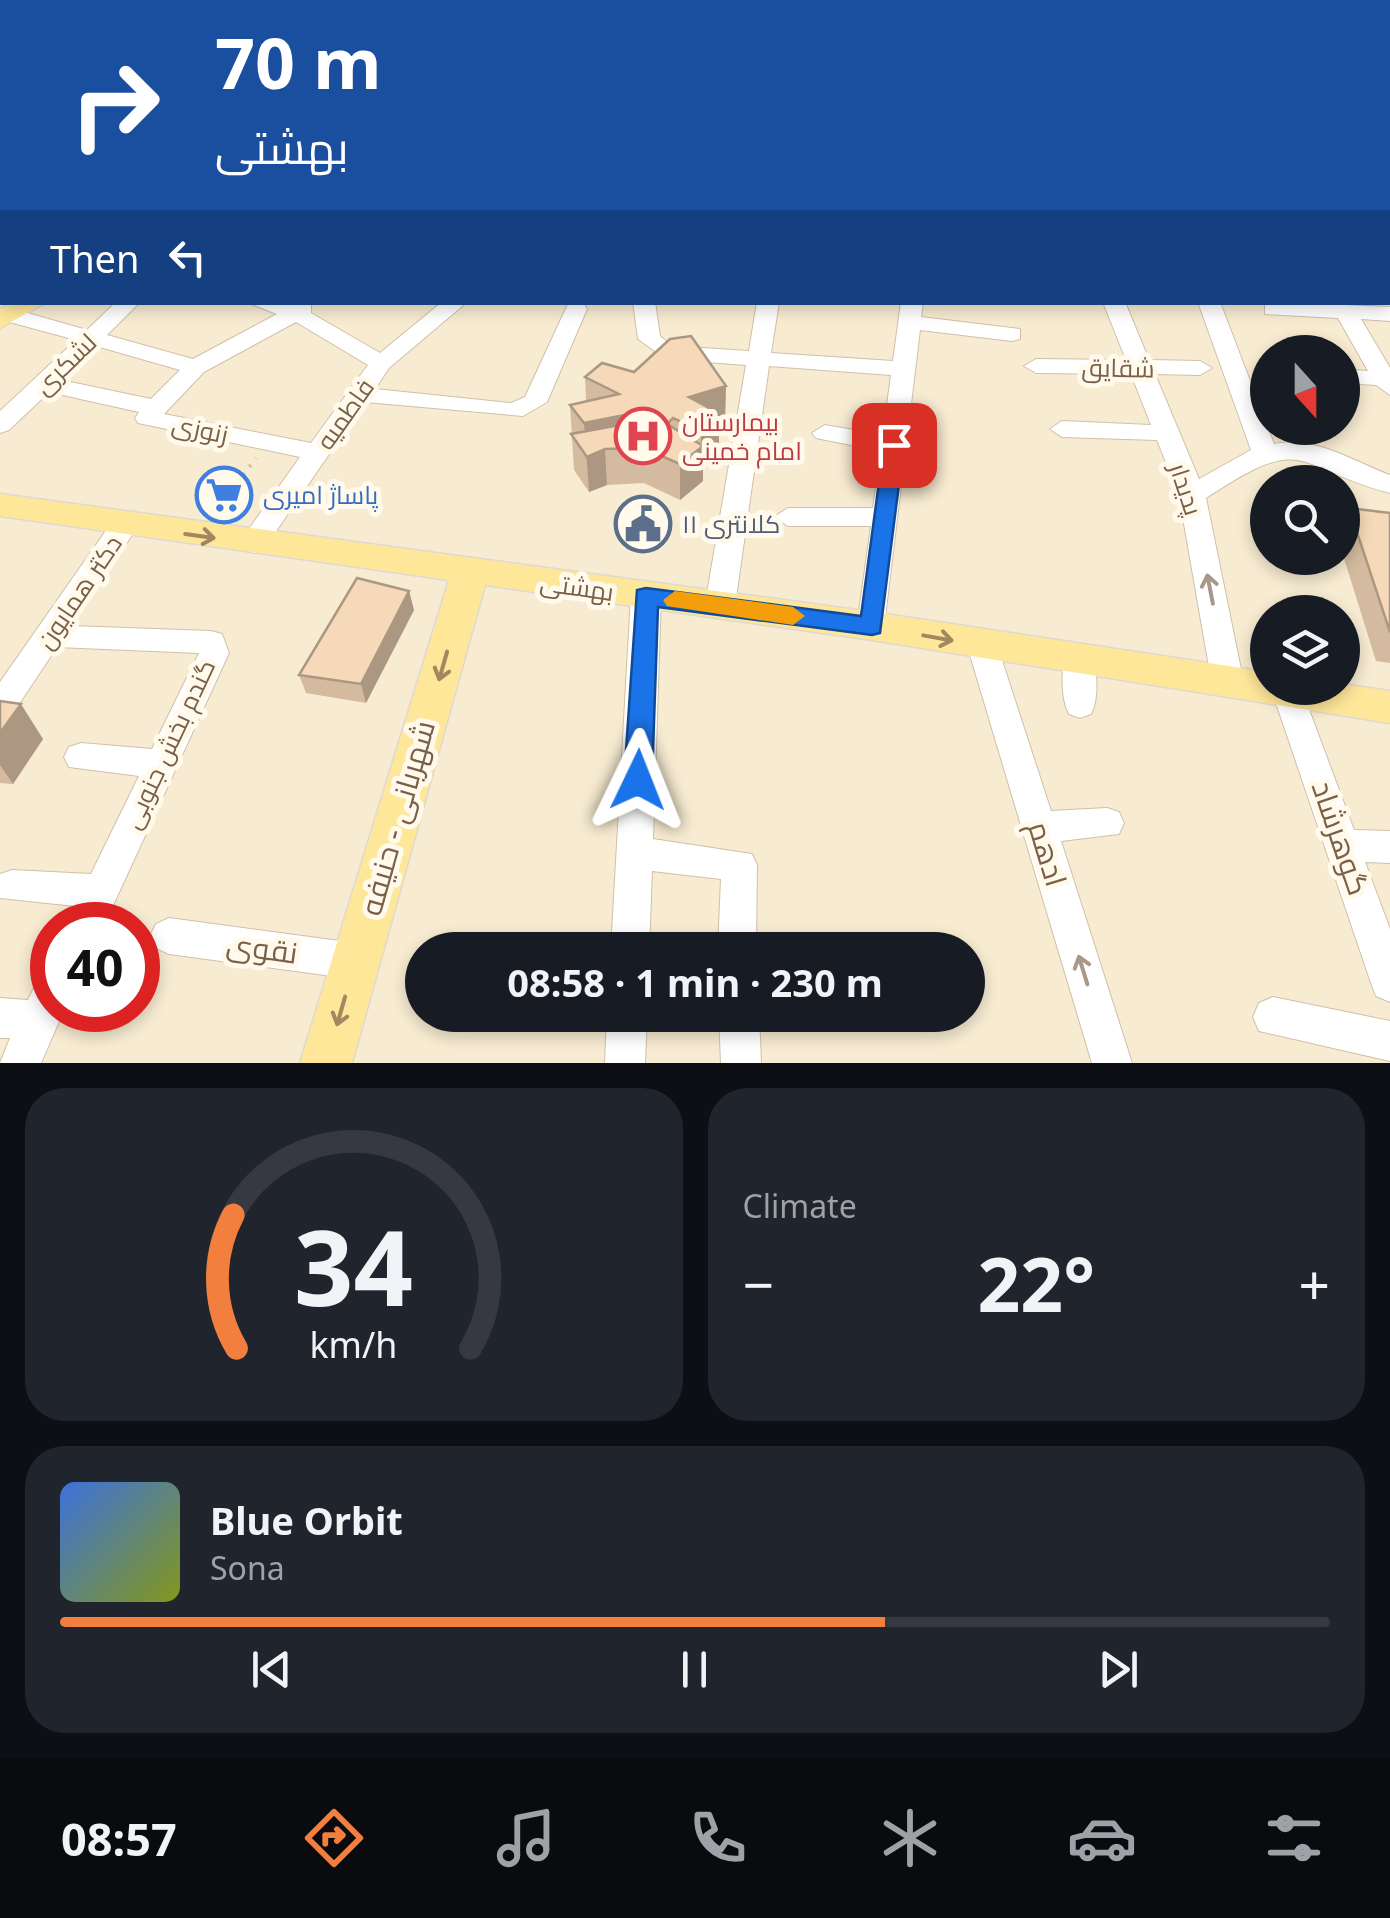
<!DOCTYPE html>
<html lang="en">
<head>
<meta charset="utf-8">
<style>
	:root { --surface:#171b24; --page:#20242c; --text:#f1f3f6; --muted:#9ea1a6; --line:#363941; --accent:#f37f3e }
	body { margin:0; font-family:"Noto Sans",Cairo,sans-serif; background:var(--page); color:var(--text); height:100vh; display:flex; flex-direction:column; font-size:38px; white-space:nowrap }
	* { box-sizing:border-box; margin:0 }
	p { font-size:32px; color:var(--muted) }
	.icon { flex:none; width:55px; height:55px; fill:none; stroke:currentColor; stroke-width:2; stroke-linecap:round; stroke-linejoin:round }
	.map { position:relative; height:1063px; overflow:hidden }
	.sheet { display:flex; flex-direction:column; gap:25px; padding:25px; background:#0d0f14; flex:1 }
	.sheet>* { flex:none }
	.hud { position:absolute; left:0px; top:0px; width:1390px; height:305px; box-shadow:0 5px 15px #0003; background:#1a4fa0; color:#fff; overflow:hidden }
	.needle { width:65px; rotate:159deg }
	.buttons { position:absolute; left:1250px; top:335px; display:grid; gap:20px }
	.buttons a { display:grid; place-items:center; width:110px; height:110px; border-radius:50%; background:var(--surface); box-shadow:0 5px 15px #0003; font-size:50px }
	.speed { position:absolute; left:30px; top:902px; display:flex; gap:20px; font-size:50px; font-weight:700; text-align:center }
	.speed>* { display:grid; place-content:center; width:130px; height:130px; border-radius:50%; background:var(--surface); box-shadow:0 5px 15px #0003; line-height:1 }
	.speed .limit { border:15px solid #d22; background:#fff; color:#111 }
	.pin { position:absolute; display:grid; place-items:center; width:85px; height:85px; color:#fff; margin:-42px; border-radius:20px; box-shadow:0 5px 15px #0006 }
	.me { position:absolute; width:110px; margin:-55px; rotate:2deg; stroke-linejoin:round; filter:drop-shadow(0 0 8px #0008) }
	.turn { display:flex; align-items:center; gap:35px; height:210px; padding:0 50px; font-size:45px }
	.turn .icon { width:130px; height:130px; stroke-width:2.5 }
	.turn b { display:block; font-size:70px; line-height:85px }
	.then { display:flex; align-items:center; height:95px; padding:0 50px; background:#0003; gap:20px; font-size:38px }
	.big { font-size:75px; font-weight:700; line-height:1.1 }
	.sheet .card { flex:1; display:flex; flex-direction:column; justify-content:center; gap:15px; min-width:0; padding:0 35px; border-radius:40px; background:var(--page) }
	.sheet .dial { align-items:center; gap:0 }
	.dial svg { height:260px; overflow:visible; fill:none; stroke:var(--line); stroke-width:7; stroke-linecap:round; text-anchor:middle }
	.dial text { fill:var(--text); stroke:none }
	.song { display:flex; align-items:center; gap:30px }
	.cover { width:120px; height:120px; border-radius:15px; background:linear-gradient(135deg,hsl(220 70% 55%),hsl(70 70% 35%)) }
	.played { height:10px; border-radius:5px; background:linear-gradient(90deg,var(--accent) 65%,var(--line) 65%) }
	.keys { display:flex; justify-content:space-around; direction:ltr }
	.heat { display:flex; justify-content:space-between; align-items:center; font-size:55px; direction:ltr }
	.sheet .tiles { flex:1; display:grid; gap:25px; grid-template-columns:1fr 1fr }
	.card:last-child { grid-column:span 2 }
	.trip { position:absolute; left:405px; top:932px; width:580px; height:100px; border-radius:50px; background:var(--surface); box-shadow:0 5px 15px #0003; font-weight:700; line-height:100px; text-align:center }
	.tabs { display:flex; height:160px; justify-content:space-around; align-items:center; background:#090b0e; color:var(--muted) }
	.tabs .icon { width:70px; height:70px }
	.tabs .on { color:var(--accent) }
	.tabs b { font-size:45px; color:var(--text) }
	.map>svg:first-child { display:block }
	.residential { fill:#f7ebd1; fill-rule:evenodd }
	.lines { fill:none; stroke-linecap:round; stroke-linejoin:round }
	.stream { stroke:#9bc9dc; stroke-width:4 }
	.minor-casing { stroke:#d1c0a9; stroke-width:2 }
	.major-casing { stroke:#dfd9d3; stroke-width:3 }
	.path-far1 { stroke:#dbbd9b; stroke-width:2.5; stroke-dasharray:1 5; stroke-linecap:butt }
	.path { stroke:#dbbd9b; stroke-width:4; stroke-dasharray:2.5 8; stroke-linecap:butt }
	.minor { fill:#fff; fill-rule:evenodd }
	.major { fill:#ffe79a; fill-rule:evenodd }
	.wall { fill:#d4bb9f }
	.shaded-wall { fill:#ac9882 }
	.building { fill:#f6d9b9; stroke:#ac9882; stroke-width:2.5 }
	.oneway { stroke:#a18860 }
	.oneway2 { stroke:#a89887 }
	.route { fill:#1a73e8; stroke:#114b97; stroke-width:2.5 }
	.slow { fill:#f59e0b }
	.labels { text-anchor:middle; stroke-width:10; stroke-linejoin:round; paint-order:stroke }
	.street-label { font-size:25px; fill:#796047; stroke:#fffaec }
	.health-label { font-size:25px; fill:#be3a42; stroke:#fffaec; text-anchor:start }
	.shop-label { font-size:25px; fill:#366cbe; stroke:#fffaec; text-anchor:start }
	.service-label { font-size:25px; fill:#4e5e75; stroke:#fffaec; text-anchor:start }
	.near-street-label { font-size:30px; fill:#796047; stroke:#fffaec }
</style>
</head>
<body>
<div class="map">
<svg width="1390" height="1063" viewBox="0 0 1390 1063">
	<rect width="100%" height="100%" fill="#fef7e4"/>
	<path class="residential" d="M340 0H1390V1063H0V72L2 302H1388V2H335ZM1268 352H1342V428H1268ZM1268 482H1342V558H1268ZM1268 612H1342V688H1268ZM52 925H138V1010H52ZM422 950H968V1015H422Z"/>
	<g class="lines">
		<path class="stream" d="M384 2 389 0"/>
		<g class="minor-casing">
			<path id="minor" d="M787 0H802L803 2H789Z
				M1388 40H1390V50L1388 49Z
				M2 96V106L0 107V97Z
				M116 302H140L107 335 193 359 277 314 246 302 311 304V313L380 353 442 302H467L389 368 375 389 511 403 525 397 568 304H584L587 309 547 402 523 416 365 402 263 550 253 553 239 543 300 457 138 423 135 418 139 412 49 392 9 430 0 433V411L76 340 2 320V310L10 308 87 330ZM296 322 368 365 311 443 164 414 204 372ZM96 346 180 370 151 399 61 380Z
				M633 302H655L660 336 672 346 749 351 757 302H779L771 353 893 361 901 302H923L921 317 1020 329V339L1012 341 920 330 883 634H861L857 626 871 526H788L774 517 788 508H873L881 451 816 438 812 433 825 425 883 435 891 375 769 366 735 605 730 613H710L705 605 746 365 666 359 638 339Z
				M1103 302H1125L1149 360 1200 361 1212 368 1200 375 1155 374 1199 479 1251 450 1198 302H1220L1274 444C1317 436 1352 461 1390 475V493C1290 466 1308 431 1206 498L1244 684 1239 693 1228 696 1217 693 1212 684 1179 495 1157 440 1062 437 1050 429 1062 421 1151 425 1131 374 1036 373 1024 366 1036 359 1126 360Z
				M1275 302 1390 307V321L1361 319 1390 368V395L1376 385 1342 383V369L1368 371 1338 318 1265 314V304Z
				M124 517 138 526 71 626 211 631 222 634 229 653 104 925H66L75 906 0 898V874L12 870 91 874 139 776 69 767 64 757 69 747 81 743 152 749 199 653 57 647 11 716 0 720V682L114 519Z
				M646 585 656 589 661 596 653 839 752 854 757 865 756 950H718L721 879 652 871 649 950H611L631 596 636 589Z
				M982 634 993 637 997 645 1051 811 1107 808 1119 812 1124 823 1119 834 1061 841 1132 1063H1092L967 645 971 637Z
				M1079 649 1090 653C1098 668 1099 699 1091 714L1080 718 1069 714C1061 699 1060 668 1068 653Z
				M1277 688H1301L1354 830 1390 831V863L1365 862 1390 929V1002L1376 996 1371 983 1273 694Z
				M169 918 355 943 369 948 374 961 369 974 355 979 169 954 156 948 150 936 156 924Z
				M52 974V1010H64L41 1063H0L10 1038H0V998L28 1000 38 980Z
				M1273 997 1390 1021V1061L1259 1031 1253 1017 1259 1003Z
				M607 1015H647L645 1063H605Z
				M719 1015H759L761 1063H721Z"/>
		</g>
		<g class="major-casing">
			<path id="major" d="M1147 0H1174L1175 2H1149Z
				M1388 83H1390V95H1388Z
				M1388 144 1390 145V159L1388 158Z
				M2 145V160L0 161V146Z
				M0 274 2 275V291H0Z
				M12 302H47L0 328V309Z
				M0 494 872 612 1268 672V688H1342V684L1390 691V723L872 640 485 585 352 1063H300L449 580 0 516Z"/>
		</g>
		<path class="path-far1" d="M86 2 96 0"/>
		<path class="path" d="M218 509 256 458"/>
		<use href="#minor" class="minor"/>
		<use href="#major" class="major"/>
	</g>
	<path class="wall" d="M1180 0H1256L1255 2H1190Z
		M634 372 726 386 725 421 719 422V449L703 465V481L680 500 644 483 607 485 589 492 574 470 570 405 586 401 585 377Z
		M1349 508 1390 513V663L1376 661 1342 552V521Z
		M409 591 414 610 366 703 306 693 299 675Z
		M0 701 43 739 13 784 0 783Z"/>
	<path class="shaded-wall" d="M726 386 725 421 719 422V449L703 465V481L680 500V464L701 447V431L689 397Z
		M630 414 632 448 605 449 607 485 589 492 584 423Z
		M409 591 414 610 366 703 361 684Z
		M21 704 43 739 13 784 0 765V733Z"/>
	<path class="building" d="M830 0H926L928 2H831Z
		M1120 0H1141L1140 2H1118Z
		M691 336 726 386 689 397 720 414 701 431 673 418 667 424 703 446 680 464 643 448 605 449 587 457 571 434 626 424 630 414 584 423 570 405 619 394 585 377 602 363 634 372 670 339Z
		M1349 508 1390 513V632Z
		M357 578 409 591 361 684 299 675Z
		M0 701 21 704 0 733Z"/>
	<defs><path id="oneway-shaft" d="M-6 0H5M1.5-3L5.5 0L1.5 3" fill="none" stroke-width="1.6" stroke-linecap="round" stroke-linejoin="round" transform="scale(2.5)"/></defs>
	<g class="oneway">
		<use href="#oneway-shaft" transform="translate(200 536) rotate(8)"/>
		<use href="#oneway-shaft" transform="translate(938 638) rotate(10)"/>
		<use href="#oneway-shaft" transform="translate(443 666) rotate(106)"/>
		<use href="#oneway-shaft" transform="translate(341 1011) rotate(106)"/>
	</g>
	<g class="oneway2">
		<use href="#oneway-shaft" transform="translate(1210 589) rotate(-101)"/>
		<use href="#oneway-shaft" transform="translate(1083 970) rotate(-107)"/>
	</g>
	<path class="route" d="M894 438 904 445 880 633 872 635 658 607 652 780 648 788H628L624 780 637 590 646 588 861 616 884 445Z"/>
	<path class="slow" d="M675 591 793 607 805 616 793 625 667 606 663 600Z"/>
	<defs>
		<g id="hospital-ring" transform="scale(2.875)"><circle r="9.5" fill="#fffaec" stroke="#e0444e" stroke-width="1.5"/><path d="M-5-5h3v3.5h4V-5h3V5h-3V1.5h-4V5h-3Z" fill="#e0444e"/></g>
		<g id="supermarket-ring" transform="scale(2.875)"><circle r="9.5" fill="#fffaec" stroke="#3f7fe0" stroke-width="1.5"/><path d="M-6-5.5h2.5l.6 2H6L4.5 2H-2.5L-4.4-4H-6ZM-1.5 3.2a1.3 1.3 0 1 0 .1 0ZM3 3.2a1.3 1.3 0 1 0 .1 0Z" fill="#3f7fe0"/></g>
		<g id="civic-ring" transform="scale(2.875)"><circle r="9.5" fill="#fffaec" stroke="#5c6f8a" stroke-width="1.5"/><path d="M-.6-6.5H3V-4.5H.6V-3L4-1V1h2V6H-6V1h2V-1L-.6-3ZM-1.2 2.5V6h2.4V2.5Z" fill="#5c6f8a"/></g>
	</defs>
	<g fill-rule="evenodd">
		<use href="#hospital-ring" x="643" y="436"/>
		<use href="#supermarket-ring" x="224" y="495"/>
		<use href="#civic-ring" x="643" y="524"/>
	</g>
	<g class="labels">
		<g class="street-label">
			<text transform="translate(65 364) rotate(-44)" y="9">لشکری</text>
			<text transform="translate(1118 368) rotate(1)" y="9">شقایق</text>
			<text transform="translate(345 414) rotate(-55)" y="9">فاطمیه</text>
			<text transform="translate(200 429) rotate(12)" y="9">زنوزی</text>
			<text transform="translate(1186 489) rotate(72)" y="9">پدیدار</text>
			<text transform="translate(577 587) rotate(8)" y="9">بهشتی</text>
			<text transform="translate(79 592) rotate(-56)" y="9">دکتر همایون</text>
			<text transform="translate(169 744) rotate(-65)" y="9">گندم بخش جنوبی</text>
		</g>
		<g class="health-label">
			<text x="682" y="431">بیمارستان<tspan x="682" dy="29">امام خمینی</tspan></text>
		</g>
		<g class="shop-label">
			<text x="263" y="504">پاساژ امیری</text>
		</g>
		<g class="service-label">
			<text x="682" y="533">کلانتری ۱۱</text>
		</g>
		<g class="near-street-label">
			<text transform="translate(398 818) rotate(-74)" y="10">شهربانی - حنیفه</text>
			<text transform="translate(1340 838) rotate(71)" y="10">گوهرشاد</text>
			<text transform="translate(1047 854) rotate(73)" y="10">ادهم</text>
			<text transform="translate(262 949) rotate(8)" y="10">نقوی</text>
		</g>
	</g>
</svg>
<div class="buttons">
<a><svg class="needle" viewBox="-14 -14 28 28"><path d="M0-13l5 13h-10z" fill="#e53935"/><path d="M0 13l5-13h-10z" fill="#9ea1a6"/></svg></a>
<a><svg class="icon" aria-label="search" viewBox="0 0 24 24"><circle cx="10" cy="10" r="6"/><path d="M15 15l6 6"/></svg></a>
<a><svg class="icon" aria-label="layers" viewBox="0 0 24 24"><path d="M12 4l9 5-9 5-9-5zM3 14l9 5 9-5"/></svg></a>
</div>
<div class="speed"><div class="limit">40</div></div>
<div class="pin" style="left:894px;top:445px;background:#d93025"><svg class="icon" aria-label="arrive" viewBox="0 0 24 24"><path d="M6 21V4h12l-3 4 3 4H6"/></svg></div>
<svg class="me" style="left:638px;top:780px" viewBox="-20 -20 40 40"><path d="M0-17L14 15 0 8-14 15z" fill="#1a73e8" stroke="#fff" stroke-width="4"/></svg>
<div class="trip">08:58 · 1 min · 230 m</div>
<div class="hud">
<div class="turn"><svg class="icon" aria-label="right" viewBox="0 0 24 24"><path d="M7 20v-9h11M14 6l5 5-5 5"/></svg><div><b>70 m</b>بهشتی</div></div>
<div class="then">Then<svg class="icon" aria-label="left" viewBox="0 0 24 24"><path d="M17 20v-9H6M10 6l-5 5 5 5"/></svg></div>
</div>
</div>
<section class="sheet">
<div class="tiles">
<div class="card dial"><svg viewBox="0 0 100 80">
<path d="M14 69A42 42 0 1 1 86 69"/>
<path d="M14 69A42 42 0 0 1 13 28" stroke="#f37f3e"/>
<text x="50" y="56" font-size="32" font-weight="700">34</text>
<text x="50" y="72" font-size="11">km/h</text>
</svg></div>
<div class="card"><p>Climate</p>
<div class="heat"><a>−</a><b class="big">22°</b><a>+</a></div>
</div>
<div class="card">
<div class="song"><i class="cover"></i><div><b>Blue Orbit</b><p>Sona</p></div></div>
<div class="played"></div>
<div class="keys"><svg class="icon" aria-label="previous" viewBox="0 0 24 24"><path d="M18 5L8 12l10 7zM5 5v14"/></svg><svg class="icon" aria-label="pause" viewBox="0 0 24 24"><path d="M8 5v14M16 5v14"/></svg><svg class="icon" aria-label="next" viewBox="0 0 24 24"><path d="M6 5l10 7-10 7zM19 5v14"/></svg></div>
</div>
</div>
</section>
<nav class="tabs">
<b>08:57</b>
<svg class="icon on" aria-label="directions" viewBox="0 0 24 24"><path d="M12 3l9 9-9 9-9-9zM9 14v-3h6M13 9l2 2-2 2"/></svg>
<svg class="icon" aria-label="music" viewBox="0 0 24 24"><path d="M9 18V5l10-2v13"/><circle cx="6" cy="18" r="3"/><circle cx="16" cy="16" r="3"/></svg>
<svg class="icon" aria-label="phone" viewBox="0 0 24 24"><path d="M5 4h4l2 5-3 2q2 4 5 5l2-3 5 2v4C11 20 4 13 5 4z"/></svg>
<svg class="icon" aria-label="climate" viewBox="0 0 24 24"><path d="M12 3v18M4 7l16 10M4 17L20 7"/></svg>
<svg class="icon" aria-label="car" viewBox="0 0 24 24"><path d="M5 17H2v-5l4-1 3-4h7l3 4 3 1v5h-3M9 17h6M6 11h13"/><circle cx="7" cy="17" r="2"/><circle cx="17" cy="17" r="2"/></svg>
<svg class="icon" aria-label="filters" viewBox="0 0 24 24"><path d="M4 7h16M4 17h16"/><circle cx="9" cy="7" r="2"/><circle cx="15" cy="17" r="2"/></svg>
</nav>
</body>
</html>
